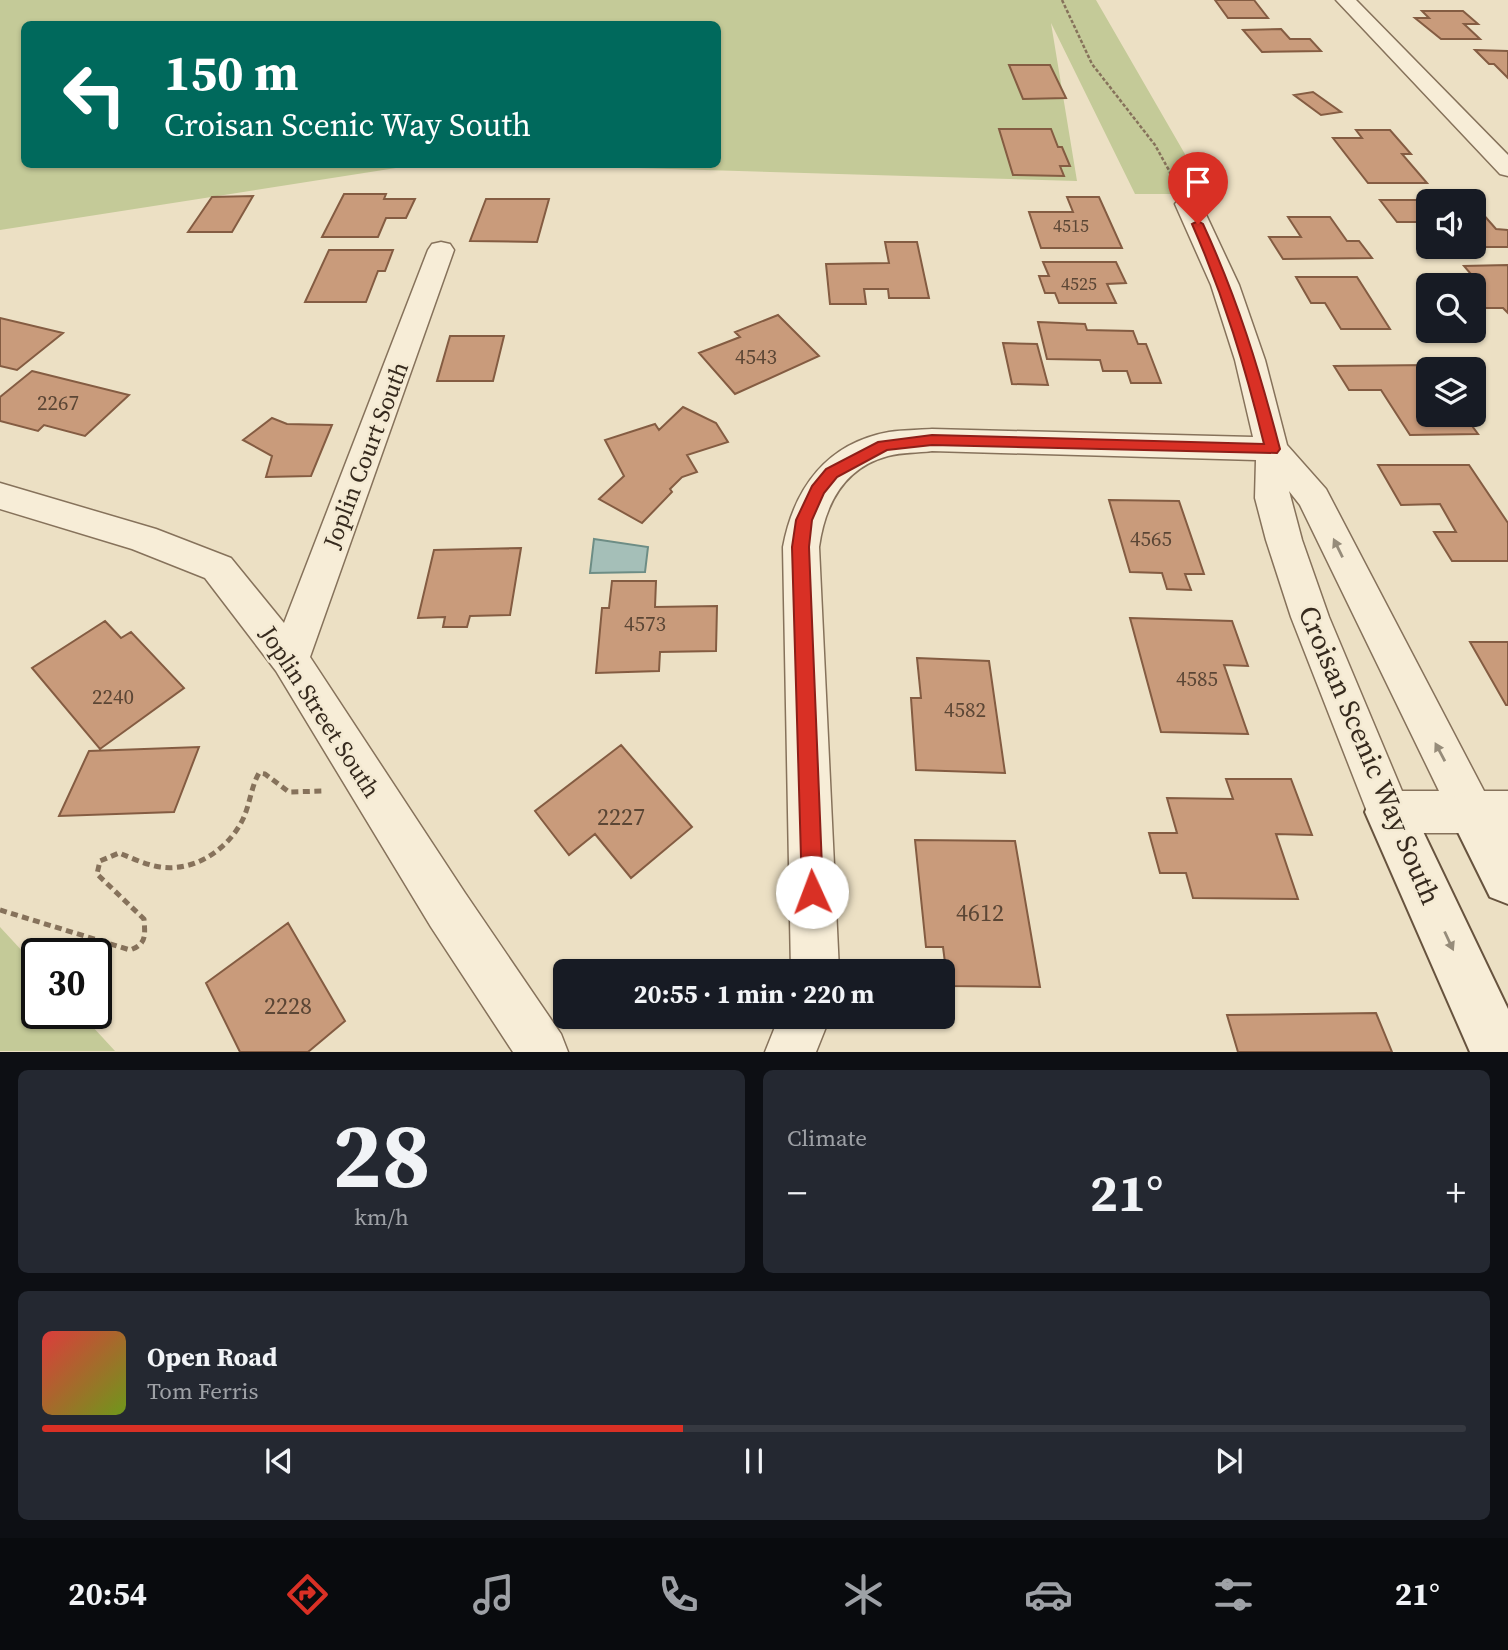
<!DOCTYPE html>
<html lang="en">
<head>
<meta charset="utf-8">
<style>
	:root { --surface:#171b24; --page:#242831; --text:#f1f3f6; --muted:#9ea1a6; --line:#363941; --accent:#d93025 }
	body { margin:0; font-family:"Source Serif 4",serif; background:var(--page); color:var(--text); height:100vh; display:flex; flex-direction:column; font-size:26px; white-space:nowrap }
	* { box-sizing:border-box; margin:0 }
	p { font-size:23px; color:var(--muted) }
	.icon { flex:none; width:38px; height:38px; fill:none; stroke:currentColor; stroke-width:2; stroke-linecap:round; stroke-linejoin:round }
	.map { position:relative; height:1052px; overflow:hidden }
	.sheet { display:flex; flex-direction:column; gap:18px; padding:18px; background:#0d0f14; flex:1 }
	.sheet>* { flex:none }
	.banner { position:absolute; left:21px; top:21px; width:700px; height:147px; border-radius:10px; box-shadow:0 2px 5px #0004; background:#00695c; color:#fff; overflow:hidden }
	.controls { position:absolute; left:1416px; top:189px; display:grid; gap:14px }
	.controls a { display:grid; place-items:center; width:70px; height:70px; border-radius:10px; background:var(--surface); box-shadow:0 2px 5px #0004; font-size:35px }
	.speed { position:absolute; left:21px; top:938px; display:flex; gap:14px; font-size:35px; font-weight:700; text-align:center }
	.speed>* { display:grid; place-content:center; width:91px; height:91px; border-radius:50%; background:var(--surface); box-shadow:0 2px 5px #0004; line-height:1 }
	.speed .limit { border:4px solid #111; border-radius:10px; background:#fff; color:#111 }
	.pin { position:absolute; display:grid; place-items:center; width:60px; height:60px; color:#fff; margin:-72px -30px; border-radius:50% 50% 50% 0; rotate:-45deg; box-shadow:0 0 7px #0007 }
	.pin .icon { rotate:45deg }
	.me { position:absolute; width:77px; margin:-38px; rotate:358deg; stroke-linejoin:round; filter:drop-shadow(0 0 5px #0008) }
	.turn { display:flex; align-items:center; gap:24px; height:147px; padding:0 28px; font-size:32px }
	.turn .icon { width:91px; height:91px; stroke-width:2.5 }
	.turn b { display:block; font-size:49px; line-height:60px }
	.big { font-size:52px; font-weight:700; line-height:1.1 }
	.sheet .card { flex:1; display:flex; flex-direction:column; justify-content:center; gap:10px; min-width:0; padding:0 24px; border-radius:10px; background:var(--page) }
	.sheet .dial { align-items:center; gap:0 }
	.dial b { font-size:91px; line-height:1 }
	.song { display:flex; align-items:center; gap:21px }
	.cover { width:84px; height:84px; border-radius:10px; background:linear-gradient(135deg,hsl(0 70% 55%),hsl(80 70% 35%)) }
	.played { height:7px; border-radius:4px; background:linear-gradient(90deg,var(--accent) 45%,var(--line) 45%) }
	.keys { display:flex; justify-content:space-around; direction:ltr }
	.heat { display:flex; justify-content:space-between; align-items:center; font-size:38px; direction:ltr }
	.sheet .tiles { flex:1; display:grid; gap:18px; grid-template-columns:1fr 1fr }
	.card:last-child { grid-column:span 2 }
	.trip { position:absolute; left:553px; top:959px; width:402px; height:70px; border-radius:10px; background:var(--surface); box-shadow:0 2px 5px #0004; font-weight:700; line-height:70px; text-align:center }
	.dock { display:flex; height:112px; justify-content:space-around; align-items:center; background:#090b0e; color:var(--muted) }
	.dock .icon { width:49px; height:49px }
	.dock .on { color:var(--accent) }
	.dock b { font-size:32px; color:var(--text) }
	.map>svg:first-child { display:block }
	.green { fill:#c4ca98 }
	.water { fill:#a5bfb8; stroke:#6d8d85; stroke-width:2 }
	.building { fill:#c99b7b; stroke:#845c42; stroke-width:2 }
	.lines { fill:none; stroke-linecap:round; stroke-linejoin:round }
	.street-casing { stroke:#86725b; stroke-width:3 }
	.secondary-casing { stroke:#67533e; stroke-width:4 }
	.path-far2 { stroke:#86725b; stroke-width:2.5; stroke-dasharray:3.5 2; stroke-linecap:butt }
	.path-far1 { stroke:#86725b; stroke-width:3.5; stroke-dasharray:4.5 2.5; stroke-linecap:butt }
	.path { stroke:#86725b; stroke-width:5; stroke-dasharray:7 4.5; stroke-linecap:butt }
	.street { fill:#f7edd7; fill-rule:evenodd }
	.secondary { fill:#f7edd7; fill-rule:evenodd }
	.oneway { fill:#968c7a }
	.route { fill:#d93025; stroke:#8d1f18; stroke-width:2 }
	.labels { text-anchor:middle; stroke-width:5; stroke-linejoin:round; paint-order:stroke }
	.far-number-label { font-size:18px; fill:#5b4635 }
	.number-label { font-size:21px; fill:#5b4635 }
	.street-label { font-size:24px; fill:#362a1e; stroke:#f4ead3 }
	.near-number-label { font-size:24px; fill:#5b4635 }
	.near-street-label { font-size:28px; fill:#362a1e; stroke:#f4ead3 }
</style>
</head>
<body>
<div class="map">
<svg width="1508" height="1052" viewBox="0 0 1508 1052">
	<rect width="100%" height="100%" fill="#ece0c4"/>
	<path class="green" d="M0 0H1096L1208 194H1135L1051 23 1077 181 536 165 718 164V24H24V164L415 165 0 230Z
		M0 927 37 967V1013H80L115 1051H0Z"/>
	<path class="water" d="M594 539 648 547 645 572 590 573Z"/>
	<path class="building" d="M1215 0H1254L1268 18H1228Z
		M1422 11H1463L1478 24H1464L1480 39H1441L1415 18H1429Z
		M1281 29 1290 39H1310L1321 51 1262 52 1243 30Z
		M1475 50 1508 51V78L1494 64H1489Z
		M1009 65H1050L1066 98 1023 99Z
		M1313 92 1341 112 1321 115 1294 95Z
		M999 129H1051L1058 147H1062L1070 166H1060L1064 176 1013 175Z
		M1356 130H1390L1411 154H1402L1427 183H1368L1333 138H1362Z
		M344 194H386L384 199H415L406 218H386L378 237H322Z
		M253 196 232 232H188L212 197Z
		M1067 197H1099L1122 248H1041L1029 212H1073Z
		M486 199H549L537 242 470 241Z
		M1380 200H1470L1471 201H1428V222H1397Z
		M1474 204 1496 229 1508 230V247H1462H1474Z
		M1288 217H1330L1347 241H1359L1372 258 1283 259 1269 237H1301Z
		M885 242H917L929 298H889L888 289H864L866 304H830L826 264 889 263Z
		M329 250H393L385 271H378L366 302H305Z
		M1043 262H1116L1126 283 1107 284 1116 303H1059L1055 293H1045L1039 276H1049Z
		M1508 265V313L1503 308H1484L1474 296V287H1482L1464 266Z
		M1296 277H1357L1390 329H1341L1325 303H1311Z
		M778 315 819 356 735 394 699 353 740 337 735 332Z
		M0 318 63 333 17 370 0 366Z
		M1038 322 1085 324 1087 330 1133 331 1138 344H1146L1161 383H1131L1127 371H1103L1100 360 1047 359Z
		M450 336H504L493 381H437Z
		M1003 343 1037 344 1048 385 1012 384Z
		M1428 365 1431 369H1428V415H1464L1478 434 1410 435 1381 390H1349L1334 366Z
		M32 371 129 395 85 436 44 425 38 431 0 421V397Z
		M683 407 716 423 728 442 687 455 697 472 682 477 670 489 672 492 642 523 599 499 624 476 605 440 655 424 659 430Z
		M272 418 287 424 332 425 311 476 266 477 272 456 243 440Z
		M1378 465H1469L1508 523V561H1452L1434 532H1456L1440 504 1401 505Z
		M1109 500 1179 501 1204 574H1185L1191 590 1167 589 1162 573 1130 572Z
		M521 548 510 615 470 616 467 627H443L445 617 418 618 434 550Z
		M612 581H656L655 607 717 606 716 651 660 652 659 671 596 673 602 608H609Z
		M1130 618 1232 621 1248 666 1224 665 1248 734 1161 732Z
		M105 621 121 638 131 632 184 688 100 749 32 668Z
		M1470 642H1508V705H1506Z
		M917 658 989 661 1005 773 916 770 911 698H921Z
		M621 745 692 827 631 878 595 834 569 855 535 811Z
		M199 747 174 812 59 816 89 751Z
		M1226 779H1291L1312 835 1276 834 1298 899 1193 898 1186 873H1160L1149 833H1177L1167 798 1233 799Z
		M915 840 1015 841 1040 987 948 986 943 947H926Z
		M288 923 345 1021 308 1052H240L206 983Z
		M1376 1013 1392 1052H1238L1227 1015Z"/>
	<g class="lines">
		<g class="street-casing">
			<path id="street" d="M1336 0H1356L1508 155V176L1500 174Z
				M1188 196 1197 199 1201 204 1239 285 1265 360 1287 445 1326 489 1484 791H1508V833H1389L1373 827 1291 617 1266 540 1255 498 1256 460 932 451C918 453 902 452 888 456 843 468 825 505 819 547L839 971H791L783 547C794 488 827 443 889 432 903 430 918 430 932 429L1253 437 1235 360 1211 285 1175 204 1179 199ZM1289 491 1300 505 1439 791H1402L1329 617 1302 540Z
				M441 242 450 244 454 250 310 657 465 893 561 1034 568 1052H513L431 927 276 671 205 578 132 549 0 509V483L156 529 231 558 284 623 428 250 432 244Z
				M779 1017H830L816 1052H765Z"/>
		</g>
		<g class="secondary-casing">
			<path id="secondary" d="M1389 789 1406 796 1508 1009V1052H1470L1365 812 1372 796Z
				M1472 789 1489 796 1508 829V904L1490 897 1448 812 1455 796Z"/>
		</g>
		<path class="path-far2" d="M1062 0 1092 64 1155 145 1171 174"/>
		<path class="path-far1" d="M1170 172 1174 179"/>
		<path class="path" d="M0 910 130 950C147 944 145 935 144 919L97 874 100 861 119 853C132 858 146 865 160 867 194 872 228 850 243 819 250 804 251 787 259 773L265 774 289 792 323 791"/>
		<use href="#street" class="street"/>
		<use href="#secondary" class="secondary"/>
	</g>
	<defs><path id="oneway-solid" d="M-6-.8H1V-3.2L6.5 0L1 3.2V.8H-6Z" transform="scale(1.75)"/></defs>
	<g class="oneway">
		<use href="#oneway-solid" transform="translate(1338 548) rotate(-116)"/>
		<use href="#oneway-solid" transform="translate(1440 752) rotate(-118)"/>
		<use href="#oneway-solid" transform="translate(1449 941) rotate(65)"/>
	</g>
	<path class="route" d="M1198 221 1203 224C1238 300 1259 369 1280 449L1277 453 932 445 887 450 837 477 824 493 812 520 809 547 823 892 820 899 812 902 805 899 802 892 792 547 796 520 812 486 826 469 878 442 932 435 1264 444C1245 366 1224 297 1192 224Z"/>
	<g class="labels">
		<g class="far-number-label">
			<text x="1071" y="232">4515</text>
			<text x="1079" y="290">4525</text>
		</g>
		<g class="number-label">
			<text x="756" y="364">4543</text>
			<text x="58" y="410">2267</text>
			<text x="1151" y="546">4565</text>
			<text x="645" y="631">4573</text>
			<text x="1197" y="686">4585</text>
			<text x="113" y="704">2240</text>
			<text x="965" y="717">4582</text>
		</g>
		<g class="street-label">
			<text transform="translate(366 455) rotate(-69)" y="8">Joplin Court South</text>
			<text transform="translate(320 712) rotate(57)" y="8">Joplin Street South</text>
		</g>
		<g class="near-number-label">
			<text x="621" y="825">2227</text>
			<text x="980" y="921">4612</text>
			<text x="288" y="1014">2228</text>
		</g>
		<g class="near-street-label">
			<text transform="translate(1370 755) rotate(67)" y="10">Croisan Scenic Way South</text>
		</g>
	</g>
</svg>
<div class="controls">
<a><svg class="icon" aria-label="sound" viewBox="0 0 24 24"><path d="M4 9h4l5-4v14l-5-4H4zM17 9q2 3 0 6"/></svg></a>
<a><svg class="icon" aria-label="search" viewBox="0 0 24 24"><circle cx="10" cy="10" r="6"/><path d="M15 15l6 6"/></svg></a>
<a><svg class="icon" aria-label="layers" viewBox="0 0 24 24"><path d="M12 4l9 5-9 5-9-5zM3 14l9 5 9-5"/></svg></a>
</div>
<div class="speed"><div class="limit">30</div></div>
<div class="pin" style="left:1198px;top:224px;background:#d93025"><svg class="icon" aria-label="arrive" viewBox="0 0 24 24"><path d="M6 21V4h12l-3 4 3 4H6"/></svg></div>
<svg class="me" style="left:812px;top:892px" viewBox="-20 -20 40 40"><circle r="19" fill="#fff"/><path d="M0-13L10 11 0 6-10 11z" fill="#d93025"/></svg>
<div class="trip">20:55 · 1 min · 220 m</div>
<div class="banner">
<div class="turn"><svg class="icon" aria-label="left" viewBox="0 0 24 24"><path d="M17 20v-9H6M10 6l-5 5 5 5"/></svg><div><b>150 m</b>Croisan Scenic Way South</div></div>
</div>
</div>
<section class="sheet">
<div class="tiles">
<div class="card dial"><b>28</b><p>km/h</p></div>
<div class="card"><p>Climate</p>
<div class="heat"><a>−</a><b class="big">21°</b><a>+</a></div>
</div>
<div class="card">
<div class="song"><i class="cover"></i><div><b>Open Road</b><p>Tom Ferris</p></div></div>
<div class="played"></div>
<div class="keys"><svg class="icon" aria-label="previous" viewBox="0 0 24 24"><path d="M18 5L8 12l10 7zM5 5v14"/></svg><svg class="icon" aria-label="pause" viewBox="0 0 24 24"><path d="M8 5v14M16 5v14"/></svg><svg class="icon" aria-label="next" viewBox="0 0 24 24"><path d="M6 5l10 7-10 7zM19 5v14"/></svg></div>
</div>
</div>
</section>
<nav class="dock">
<b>20:54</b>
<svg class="icon on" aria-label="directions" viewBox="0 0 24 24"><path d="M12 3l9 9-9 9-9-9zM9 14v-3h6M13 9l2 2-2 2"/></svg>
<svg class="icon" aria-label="music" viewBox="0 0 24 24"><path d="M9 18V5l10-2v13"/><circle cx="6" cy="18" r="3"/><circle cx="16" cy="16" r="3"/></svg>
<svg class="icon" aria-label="phone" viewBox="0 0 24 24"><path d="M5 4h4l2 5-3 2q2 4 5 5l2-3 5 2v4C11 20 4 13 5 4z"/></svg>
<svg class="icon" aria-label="climate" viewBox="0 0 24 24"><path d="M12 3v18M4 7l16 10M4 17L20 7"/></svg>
<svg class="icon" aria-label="car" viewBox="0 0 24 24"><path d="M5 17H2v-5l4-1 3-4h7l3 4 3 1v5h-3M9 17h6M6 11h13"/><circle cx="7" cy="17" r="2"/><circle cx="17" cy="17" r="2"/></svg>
<svg class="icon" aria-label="filters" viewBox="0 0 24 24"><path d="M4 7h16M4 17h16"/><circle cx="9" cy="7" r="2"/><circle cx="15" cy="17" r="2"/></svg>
<b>21°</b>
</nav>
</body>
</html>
